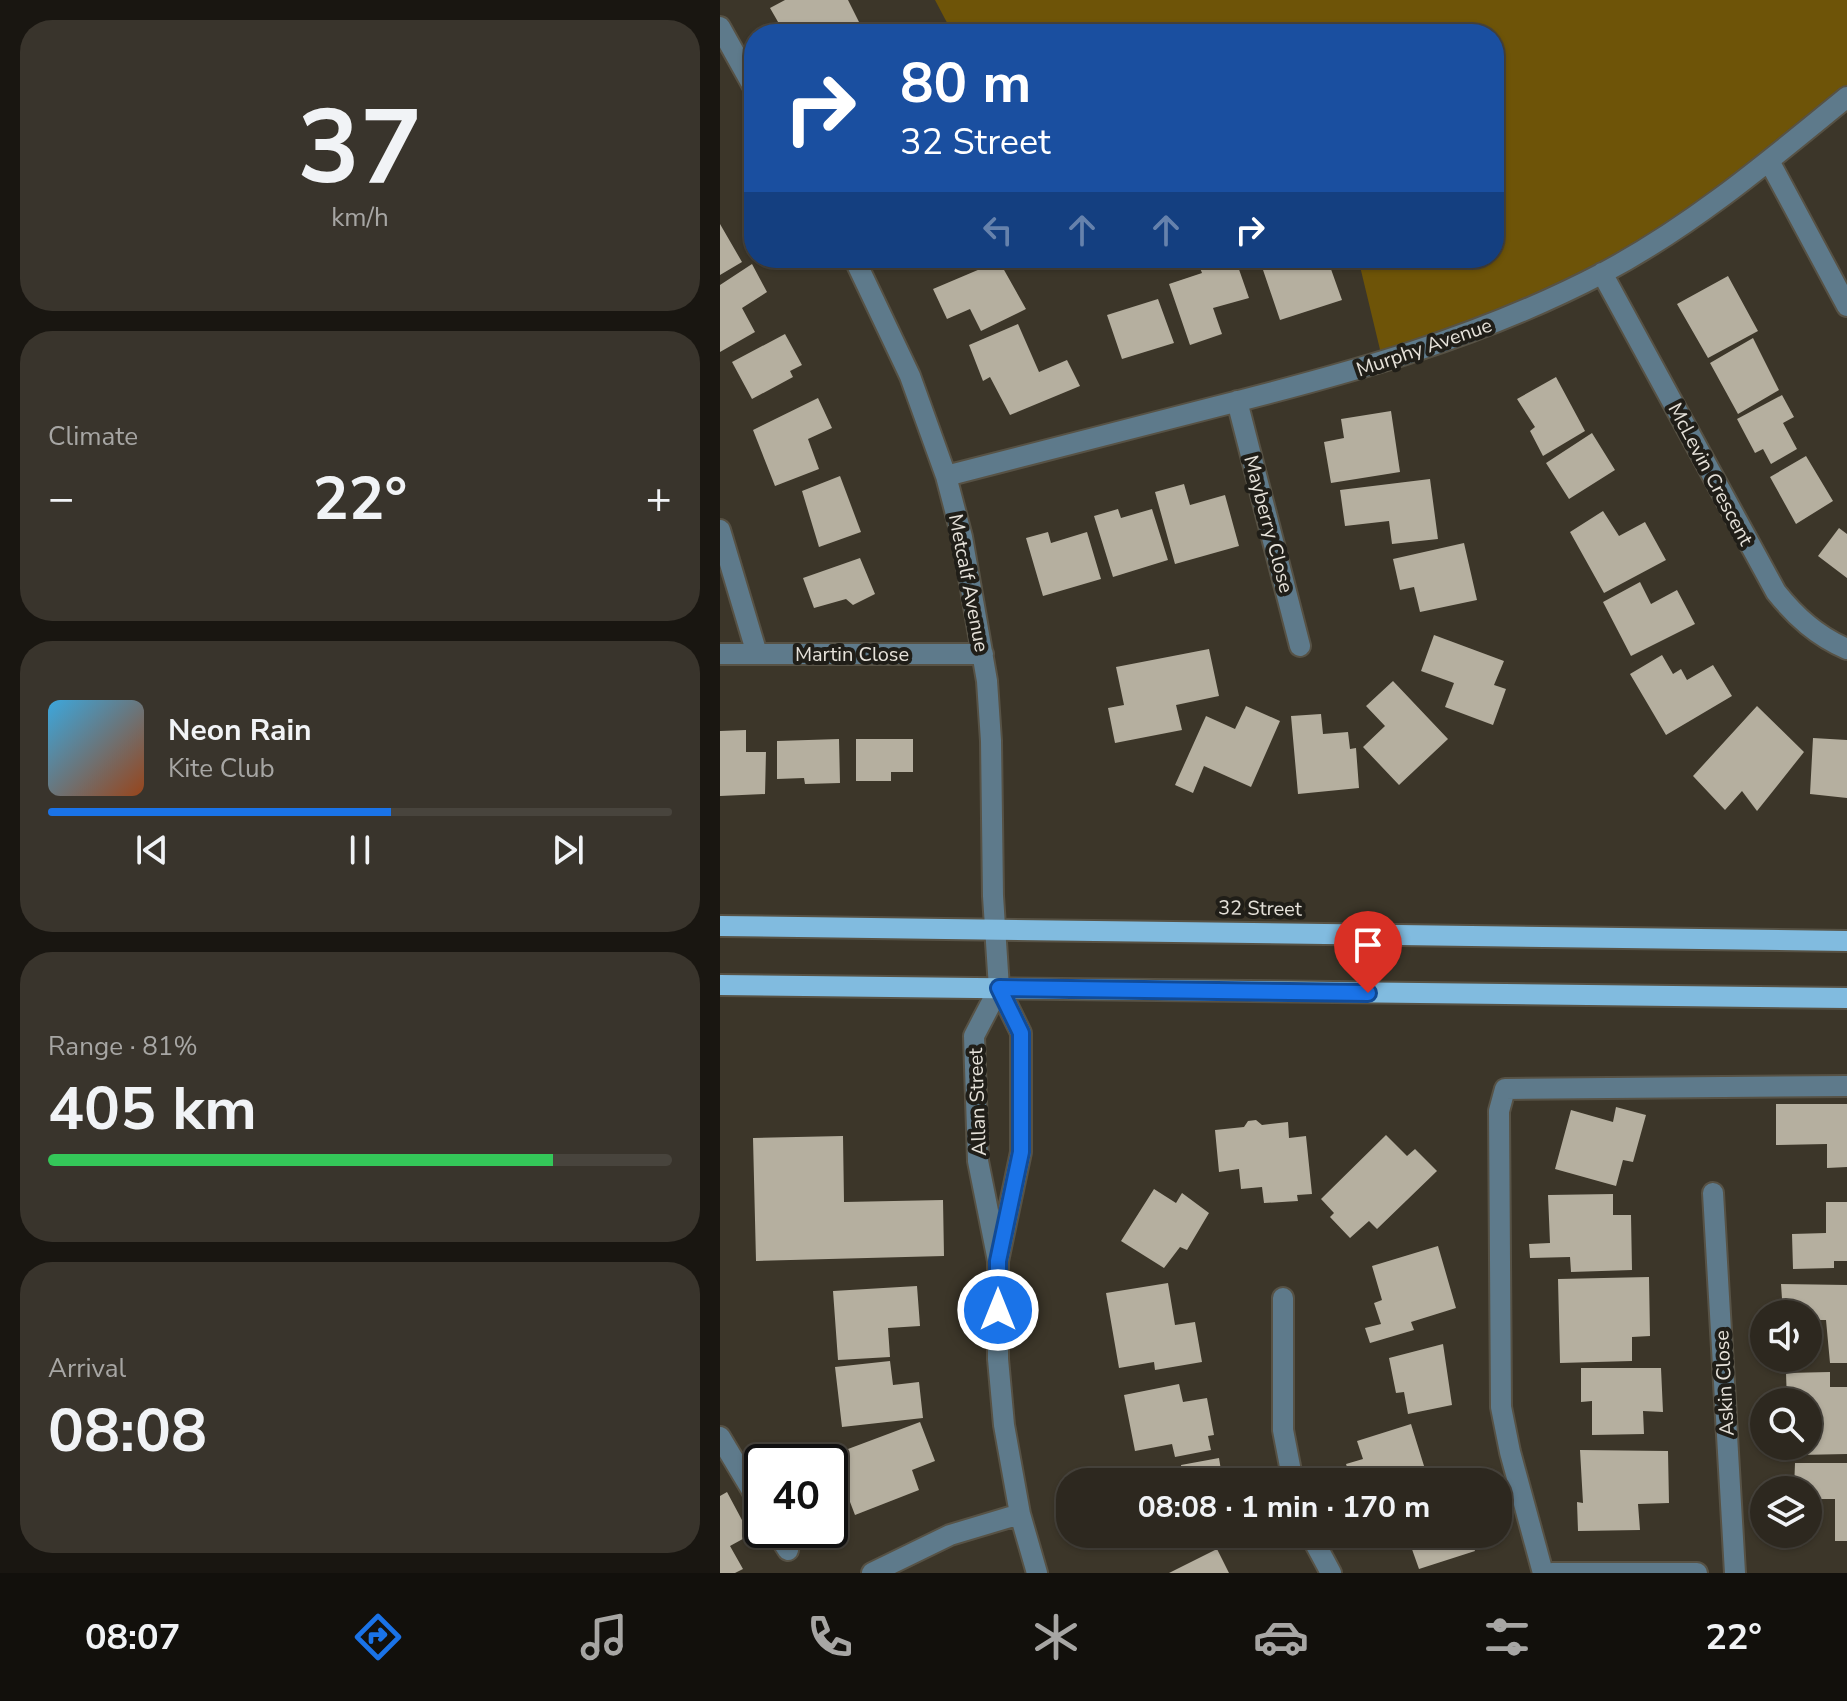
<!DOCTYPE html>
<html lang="en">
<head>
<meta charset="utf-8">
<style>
	:root { --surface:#2d281f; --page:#39342c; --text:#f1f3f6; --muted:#a7a6a4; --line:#48443d; --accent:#1a73e8 }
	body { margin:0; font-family:"Nunito Sans",sans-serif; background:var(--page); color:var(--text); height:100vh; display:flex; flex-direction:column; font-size:30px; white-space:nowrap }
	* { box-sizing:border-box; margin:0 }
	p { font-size:26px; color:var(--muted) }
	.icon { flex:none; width:44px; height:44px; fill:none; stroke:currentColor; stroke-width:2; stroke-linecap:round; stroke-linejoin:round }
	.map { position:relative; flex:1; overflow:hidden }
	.drawer { display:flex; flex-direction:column; gap:20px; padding:20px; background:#191611; width:720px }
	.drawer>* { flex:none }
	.banner { position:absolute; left:24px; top:24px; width:760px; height:244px; border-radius:32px; box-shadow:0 2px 6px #0004,0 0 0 2px var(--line); background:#1a4fa0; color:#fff; overflow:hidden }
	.controls { position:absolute; left:1030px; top:1300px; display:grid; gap:16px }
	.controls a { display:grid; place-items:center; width:72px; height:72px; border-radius:50%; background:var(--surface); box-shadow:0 2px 6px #0004,0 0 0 2px var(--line); font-size:40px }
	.speed { position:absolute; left:24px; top:1444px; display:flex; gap:16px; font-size:40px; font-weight:700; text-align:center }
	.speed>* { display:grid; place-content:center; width:104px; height:104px; border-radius:50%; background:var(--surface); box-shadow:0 2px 6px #0004,0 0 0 2px var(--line); line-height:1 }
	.speed .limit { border:4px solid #111; border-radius:12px; background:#fff; color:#111 }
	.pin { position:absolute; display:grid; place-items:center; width:68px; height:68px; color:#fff; margin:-82px -34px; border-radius:50% 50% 50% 0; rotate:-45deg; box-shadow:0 0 8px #0007 }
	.pin .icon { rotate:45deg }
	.me { position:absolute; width:88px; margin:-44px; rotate:0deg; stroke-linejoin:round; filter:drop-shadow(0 0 6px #0008) }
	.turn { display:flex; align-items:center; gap:28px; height:168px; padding:0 24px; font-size:36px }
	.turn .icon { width:104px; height:104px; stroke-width:2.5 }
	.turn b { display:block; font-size:56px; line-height:68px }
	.lanes { display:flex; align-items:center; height:76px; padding:0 24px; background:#0003; justify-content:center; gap:40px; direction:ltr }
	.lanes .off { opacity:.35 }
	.big { font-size:60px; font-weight:700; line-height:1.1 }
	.drawer .tile { flex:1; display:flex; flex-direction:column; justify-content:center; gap:12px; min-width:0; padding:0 28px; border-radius:32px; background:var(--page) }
	.drawer .dial { align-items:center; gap:0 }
	.dial b { font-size:104px; line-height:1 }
	.song { display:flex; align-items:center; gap:24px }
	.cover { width:96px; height:96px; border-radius:12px; background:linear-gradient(135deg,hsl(200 70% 55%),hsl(20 70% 35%)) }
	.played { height:8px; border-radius:4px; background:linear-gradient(90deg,var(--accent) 55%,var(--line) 55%) }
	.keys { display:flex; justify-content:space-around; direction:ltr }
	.heat { display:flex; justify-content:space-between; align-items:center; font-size:44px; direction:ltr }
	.charge { height:12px; border-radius:6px; background:linear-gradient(90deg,#34c759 81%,var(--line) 0) }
	.trip { position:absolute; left:336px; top:1468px; width:456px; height:80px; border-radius:32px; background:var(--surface); box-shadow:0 2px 6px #0004,0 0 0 2px var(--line); font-weight:700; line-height:80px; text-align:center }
	.menu { display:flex; height:128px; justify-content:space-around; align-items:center; background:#12100c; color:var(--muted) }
	.menu .icon { width:56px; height:56px }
	.menu .current { color:var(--accent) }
	.menu b { font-size:36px; color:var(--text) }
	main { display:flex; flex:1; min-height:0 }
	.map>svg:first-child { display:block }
	.green { fill:#6e5408 }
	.building { fill:#b5af9f }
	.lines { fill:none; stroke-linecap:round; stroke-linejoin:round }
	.minor-casing { stroke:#575245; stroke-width:24 }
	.major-casing { stroke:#575245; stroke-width:24 }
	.minor { stroke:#5e7a8b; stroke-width:20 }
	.major { stroke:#81bbdf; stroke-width:20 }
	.route-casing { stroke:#114b97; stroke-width:20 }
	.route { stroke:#1a73e8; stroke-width:14 }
	.labels { text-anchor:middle; stroke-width:8; stroke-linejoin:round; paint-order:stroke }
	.street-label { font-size:20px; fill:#e6e2da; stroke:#201e18 }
</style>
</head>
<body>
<main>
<section class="drawer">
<div class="tile dial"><b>37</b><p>km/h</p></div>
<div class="tile"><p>Climate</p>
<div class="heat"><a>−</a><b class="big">22°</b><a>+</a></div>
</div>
<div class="tile">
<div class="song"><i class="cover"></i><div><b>Neon Rain</b><p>Kite Club</p></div></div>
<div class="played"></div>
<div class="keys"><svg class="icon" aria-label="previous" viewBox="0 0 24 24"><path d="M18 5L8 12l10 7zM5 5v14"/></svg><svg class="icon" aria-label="pause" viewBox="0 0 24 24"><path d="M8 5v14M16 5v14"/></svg><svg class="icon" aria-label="next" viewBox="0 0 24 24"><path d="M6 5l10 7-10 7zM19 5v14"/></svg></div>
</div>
<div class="tile"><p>Range · 81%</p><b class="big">405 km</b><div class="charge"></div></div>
<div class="tile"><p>Arrival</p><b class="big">08:08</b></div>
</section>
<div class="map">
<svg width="1127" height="1573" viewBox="0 0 1127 1573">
	<rect width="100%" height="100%" fill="#3c3629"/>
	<path class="green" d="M215 0H1127V97L922 251 663 362 638 258H774V34H233Z"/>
	<path class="building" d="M65 0H128L143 30 135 34H94L88 23 65 34 50 8Z
		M0 224 22 262 0 275Z
		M515 258 529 298 493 308 502 334 470 345 449 284 482 273 480 268Z
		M561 258H607L622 300 560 320 541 264Z
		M279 261 306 309 261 331 250 309 227 319 213 289Z
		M32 264 47 292 22 308 35 332 0 352V285Z
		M1008 276 1038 331 988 358 957 304Z
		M438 299 454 343 402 359 387 315Z
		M298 324 319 372 347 360 360 386 290 415 270 377 263 381 249 345Z
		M65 334 82 365 70 371 73 377 32 399 12 362Z
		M1033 338 1059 390 1018 414 990 363Z
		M836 377 865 431 823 456 810 431 815 427 797 399Z
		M1062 395 1074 417 1063 423 1077 449 1051 464 1043 449 1035 453 1017 419Z
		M98 398 112 428 88 439 99 469 55 486 33 430Z
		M671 411 680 472 611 483 604 442 624 438 621 419Z
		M872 433 895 470 849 499 826 463Z
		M1086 456 1113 501 1076 524 1050 477Z
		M120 476 141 532 99 547 82 491Z
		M710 479 718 539 672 544 669 521 625 526 620 490Z
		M464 484 470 505 505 495 519 546 455 564 435 492Z
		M398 509 401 518 432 509 448 560 393 577 374 516Z
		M883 511 899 536 925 522 946 560 884 593 850 532Z
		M1119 528 1127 534V578L1098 556Z
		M328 532 331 543 367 532 381 579 323 596 306 538Z
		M744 543 757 600 700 612 694 587 680 590 673 559Z
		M140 558 155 594 133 605 126 599 94 608 83 578Z
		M920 582 931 604 957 590 975 624 911 656 883 602Z
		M714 635 784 661 774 685 786 689 773 725 725 707 734 683 701 671Z
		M489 649 499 696 456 705 462 730 395 743 388 708 404 705 396 667Z
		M942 655 953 674 961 669 967 680 993 665 1012 696 946 735 910 674Z
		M673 681 728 739 679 785 643 747 665 726 646 706Z
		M526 706 560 721 531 787 484 766 473 793 455 785 486 716 515 729Z
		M1037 706 1084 752 1037 811 1022 791 1005 810 973 776Z
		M601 714 603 734 628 732 630 749 636 748 639 788 578 794 571 716Z
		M26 730V752H46L45 794 0 796V731Z
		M1093 738 1127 740V798L1090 794Z
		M119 739 120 783 85 784 84 778 57 779V741Z
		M136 739H193V772H171V781H136Z
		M1056 1104H1127V1167L1107 1168V1144L1056 1145Z
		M896 1107 926 1115 913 1162 903 1160 896 1186 835 1169 851 1110 893 1122Z
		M536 1120 542 1125 568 1122 569 1138 586 1136 592 1194 577 1195 578 1201 544 1203 542 1187 521 1189 519 1169 499 1172 495 1130 524 1127 528 1121Z
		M666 1135 687 1156 695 1149 717 1171 657 1229 649 1221 630 1238 610 1217 614 1213 601 1199Z
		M123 1136 124 1202 223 1200 224 1256 36 1261 33 1138Z
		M434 1189 456 1203 462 1193 489 1213 467 1250 460 1247 444 1268 401 1241Z
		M893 1194V1215H911L912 1270 851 1272 850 1257 810 1258 809 1244 830 1243 828 1195Z
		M1106 1202H1127V1261H1114V1268L1073 1269 1072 1234 1106 1233Z
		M718 1246 736 1308 691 1322 694 1330 650 1343 645 1328 661 1324 654 1303 662 1300 652 1266Z
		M929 1277 930 1336 912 1337V1361L840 1363 838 1279Z
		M448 1283 455 1325 475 1322 482 1362 435 1370 434 1362 399 1368 386 1293Z
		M1061 1284 1127 1285V1363H1110L1106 1320H1088V1314H1063Z
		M197 1286 200 1326 168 1328 170 1357 118 1360 113 1291Z
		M723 1344 732 1405 688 1414 684 1392 676 1393 669 1358Z
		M170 1361 173 1385 199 1382 203 1418 122 1427 115 1367Z
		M861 1368H941L943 1412 923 1411 924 1434 872 1435V1401L861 1402Z
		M1110 1372V1387H1127V1454L1079 1455V1446H1088V1402H1067L1066 1373Z
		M459 1384 463 1402 487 1398 494 1435 488 1436 491 1450 455 1457 452 1444 415 1451 404 1395Z
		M200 1422 215 1461 192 1470 199 1490 135 1515 112 1455Z
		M691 1424 709 1482H653L651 1473 631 1479 626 1464 643 1459 637 1441Z
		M860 1450 948 1451 949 1503 918 1504 920 1530 858 1531 857 1502 863 1503Z
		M499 1458 503 1482H432L462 1475 461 1465Z
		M1075 1463H1127V1541H1115V1499H1088V1490H1074Z
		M7 1492 30 1535 10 1546 23 1569 15 1573H0V1496Z
		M427 1534H471V1535L429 1544Z
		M660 1534H749L755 1551 699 1569 688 1538 664 1545Z
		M497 1549 509 1573H449Z"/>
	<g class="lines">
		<g class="minor-casing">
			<path id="minor" d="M0 27 34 88
				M1049 161 1127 306
				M134 258 190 376 226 476 242 537 267 681 271 741 273 896 279 988 301 1033V1152L278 1261
				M882 273 1056 592C1076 617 1097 636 1127 649
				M517 401 580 646
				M226 476C316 453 406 430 495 407 630 373 759 338 883 273 972 226 1049 161 1127 97
				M0 530 37 654
				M0 654H263
				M279 988 254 1036 258 1161 278 1261V1359L284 1425 300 1514 317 1573
				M993 1193 1015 1573
				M563 1298V1430L573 1482
				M0 1437 42 1507
				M55 1530 68 1550
				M590 1534 611 1573
				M152 1573 230 1535 300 1514
				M823 1573 790 1452 781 1407 779 1111 785 1089 1127 1086
				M832 1573H977"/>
		</g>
		<g class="major-casing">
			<path id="major" d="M0 926 1127 941
				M0 985 1127 998"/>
		</g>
		<use href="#minor" class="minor"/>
		<use href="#major" class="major"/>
	</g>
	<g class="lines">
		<g class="route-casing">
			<path id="route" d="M278 1310V1261L301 1152V1033L279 988 648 993"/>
		</g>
		<use href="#route" class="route"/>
	</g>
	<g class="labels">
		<g class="street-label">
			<text transform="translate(704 347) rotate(-19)" y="7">Murphy Avenue</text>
			<text transform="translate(991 474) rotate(62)" y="7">McLevin Crescent</text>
			<text transform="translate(549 524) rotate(75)" y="7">Mayberry Close</text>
			<text transform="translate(249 583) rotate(79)" y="7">Metcalf Avenue</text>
			<text x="132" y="661">Martin Close</text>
			<text transform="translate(540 908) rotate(1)" y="7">32 Street</text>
			<text transform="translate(257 1102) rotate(-92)" y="7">Allan Street</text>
			<text transform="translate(1004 1383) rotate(-93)" y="7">Askin Close</text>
		</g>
	</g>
</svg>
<div class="controls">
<a><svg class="icon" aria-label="sound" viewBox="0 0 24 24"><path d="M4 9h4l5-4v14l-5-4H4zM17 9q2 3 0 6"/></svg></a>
<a><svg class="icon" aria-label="search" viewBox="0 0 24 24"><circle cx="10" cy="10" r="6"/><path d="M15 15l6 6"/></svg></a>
<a><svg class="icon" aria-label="layers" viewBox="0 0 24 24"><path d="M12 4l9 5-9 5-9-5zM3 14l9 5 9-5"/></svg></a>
</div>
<div class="speed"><div class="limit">40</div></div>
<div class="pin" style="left:648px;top:993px;background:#d93025"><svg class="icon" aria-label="arrive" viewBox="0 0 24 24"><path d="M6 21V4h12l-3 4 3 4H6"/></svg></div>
<svg class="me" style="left:278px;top:1310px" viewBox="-20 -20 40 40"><circle r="17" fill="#1a73e8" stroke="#fff" stroke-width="3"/><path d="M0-11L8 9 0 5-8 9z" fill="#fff"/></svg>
<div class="trip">08:08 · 1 min · 170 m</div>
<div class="banner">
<div class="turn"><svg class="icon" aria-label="right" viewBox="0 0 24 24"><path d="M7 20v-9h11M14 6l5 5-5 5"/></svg><div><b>80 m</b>32 Street</div></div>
<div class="lanes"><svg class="icon off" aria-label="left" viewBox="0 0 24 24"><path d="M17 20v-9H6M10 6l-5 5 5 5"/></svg><svg class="icon off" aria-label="ahead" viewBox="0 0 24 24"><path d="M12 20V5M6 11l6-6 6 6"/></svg><svg class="icon off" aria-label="ahead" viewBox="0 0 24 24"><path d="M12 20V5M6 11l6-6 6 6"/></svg><svg class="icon" aria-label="right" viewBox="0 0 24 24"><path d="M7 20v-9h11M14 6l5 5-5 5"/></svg></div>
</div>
</div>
</main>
<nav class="menu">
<b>08:07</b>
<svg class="icon current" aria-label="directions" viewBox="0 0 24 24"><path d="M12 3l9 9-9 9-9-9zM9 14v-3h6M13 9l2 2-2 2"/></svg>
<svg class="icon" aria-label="music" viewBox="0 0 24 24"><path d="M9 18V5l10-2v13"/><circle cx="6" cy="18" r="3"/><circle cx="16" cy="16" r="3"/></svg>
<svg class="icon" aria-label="phone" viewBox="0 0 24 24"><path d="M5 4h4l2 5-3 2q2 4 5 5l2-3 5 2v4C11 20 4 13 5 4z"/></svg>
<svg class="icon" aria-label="climate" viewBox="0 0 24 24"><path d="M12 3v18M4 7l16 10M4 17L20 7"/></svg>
<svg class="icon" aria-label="car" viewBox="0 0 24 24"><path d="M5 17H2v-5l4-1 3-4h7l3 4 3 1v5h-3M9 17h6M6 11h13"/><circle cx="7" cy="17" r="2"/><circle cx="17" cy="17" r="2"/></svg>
<svg class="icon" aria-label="filters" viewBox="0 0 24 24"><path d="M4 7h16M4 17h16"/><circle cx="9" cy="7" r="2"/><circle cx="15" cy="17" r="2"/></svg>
<b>22°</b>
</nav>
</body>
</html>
